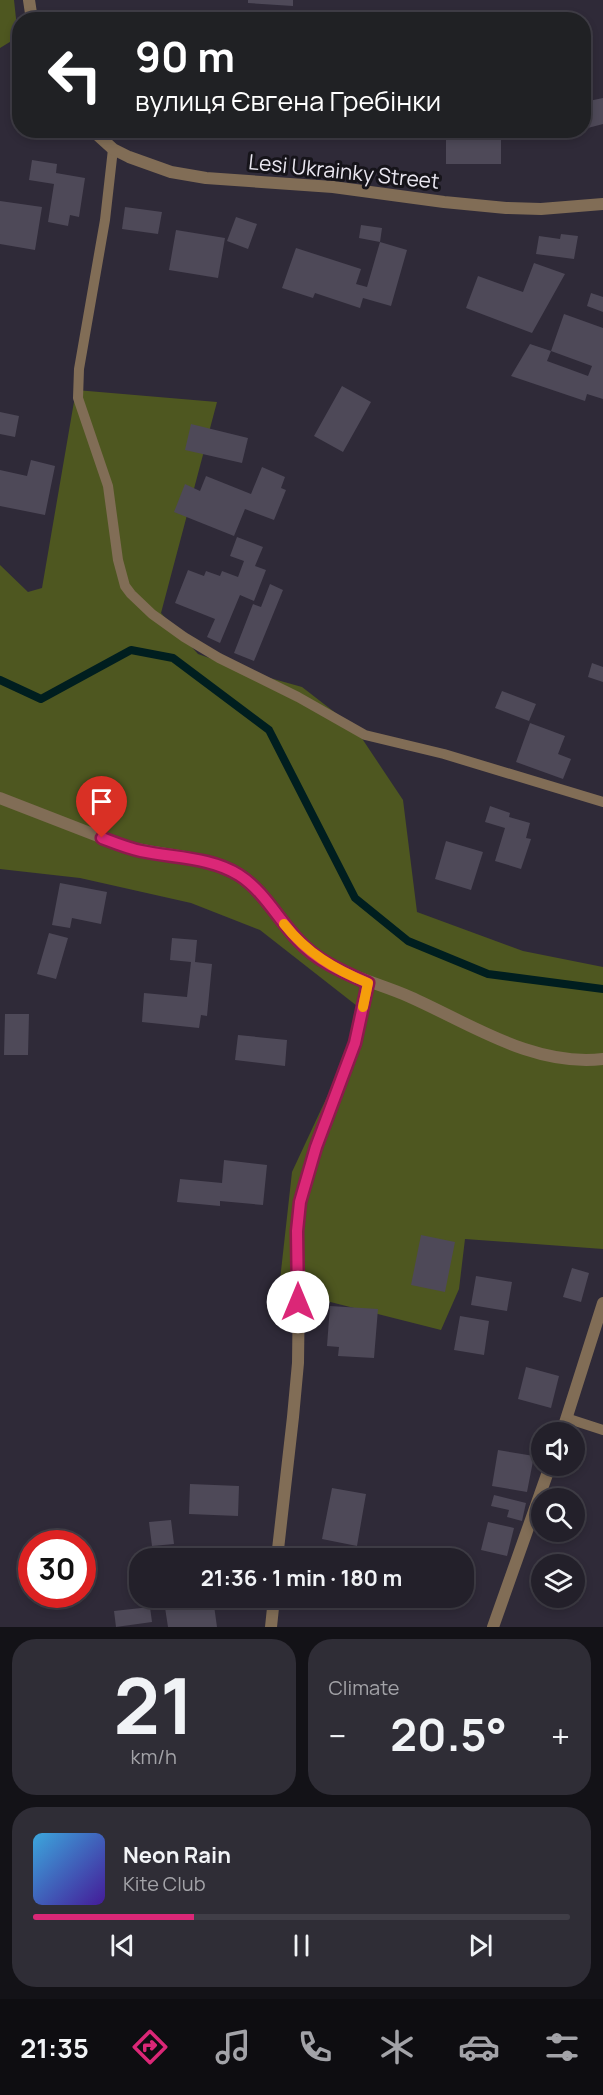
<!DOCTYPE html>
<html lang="en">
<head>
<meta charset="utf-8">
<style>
	:root { --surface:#23202a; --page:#2f2d36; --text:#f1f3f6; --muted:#a3a3a8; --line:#403e47; --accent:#db2777 }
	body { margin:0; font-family:Manrope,sans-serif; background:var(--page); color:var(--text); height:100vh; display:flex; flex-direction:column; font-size:22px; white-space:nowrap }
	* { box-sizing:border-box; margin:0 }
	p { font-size:20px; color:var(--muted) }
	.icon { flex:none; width:33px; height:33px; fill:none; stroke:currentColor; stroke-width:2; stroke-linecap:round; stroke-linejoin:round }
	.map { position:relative; height:1627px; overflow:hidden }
	.panel { display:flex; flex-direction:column; gap:12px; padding:12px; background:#131217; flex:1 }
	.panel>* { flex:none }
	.banner { position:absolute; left:12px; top:12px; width:579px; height:126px; border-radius:24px; box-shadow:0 3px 9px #0003,0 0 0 2px var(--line); background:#202124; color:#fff; overflow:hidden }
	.tools { position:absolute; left:531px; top:1422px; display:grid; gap:12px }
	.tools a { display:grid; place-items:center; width:54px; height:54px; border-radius:50%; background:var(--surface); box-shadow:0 3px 9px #0003,0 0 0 2px var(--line); font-size:30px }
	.speed { position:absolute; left:18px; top:1530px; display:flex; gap:12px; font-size:30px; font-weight:700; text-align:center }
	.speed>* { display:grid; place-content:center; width:78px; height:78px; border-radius:50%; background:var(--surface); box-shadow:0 3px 9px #0003,0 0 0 2px var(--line); line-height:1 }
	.speed .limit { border:9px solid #d22; background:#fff; color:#111 }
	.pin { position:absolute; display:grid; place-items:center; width:51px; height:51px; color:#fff; margin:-62px -26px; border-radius:50% 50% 50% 0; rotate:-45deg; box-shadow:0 0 6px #0007 }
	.pin .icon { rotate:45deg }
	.me { position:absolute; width:66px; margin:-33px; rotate:0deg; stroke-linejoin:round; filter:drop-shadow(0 0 4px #0008) }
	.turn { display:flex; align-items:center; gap:21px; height:126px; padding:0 24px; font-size:27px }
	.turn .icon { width:78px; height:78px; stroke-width:2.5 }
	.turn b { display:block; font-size:42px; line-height:51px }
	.big { font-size:45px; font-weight:700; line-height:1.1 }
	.panel .widget { flex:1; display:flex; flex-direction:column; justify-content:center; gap:9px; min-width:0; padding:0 21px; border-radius:24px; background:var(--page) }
	.panel .dial { align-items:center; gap:0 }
	.dial b { font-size:78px; line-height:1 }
	.song { display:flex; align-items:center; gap:18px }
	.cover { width:72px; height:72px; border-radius:9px; background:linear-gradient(135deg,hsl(200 70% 55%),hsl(260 70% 35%)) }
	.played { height:6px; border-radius:3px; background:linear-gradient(90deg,var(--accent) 30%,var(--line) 30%) }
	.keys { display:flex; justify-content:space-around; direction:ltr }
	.heat { display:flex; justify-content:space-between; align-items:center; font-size:33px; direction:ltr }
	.panel .tiles { flex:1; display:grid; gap:12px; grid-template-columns:1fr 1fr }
	.widget:last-child { grid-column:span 2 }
	.trip { position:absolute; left:129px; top:1548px; width:345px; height:60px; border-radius:24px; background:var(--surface); box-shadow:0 3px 9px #0003,0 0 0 2px var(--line); font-weight:700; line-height:60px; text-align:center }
	.menu { display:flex; height:96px; justify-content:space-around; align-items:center; background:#0e0d11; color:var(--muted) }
	.menu .icon { width:42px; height:42px }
	.menu .current { color:var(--accent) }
	.menu b { font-size:27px; color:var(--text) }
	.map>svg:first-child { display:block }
	.green { fill:#4e5720 }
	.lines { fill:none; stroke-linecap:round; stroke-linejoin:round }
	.stream { stroke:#001e1f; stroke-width:8 }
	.building { fill:#4e4958 }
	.service { stroke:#816d56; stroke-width:10 }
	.minor { stroke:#816d56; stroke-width:12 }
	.route-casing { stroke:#8e194d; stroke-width:15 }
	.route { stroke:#db2777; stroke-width:10 }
	.slow { stroke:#f59e0b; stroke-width:10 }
	.labels { text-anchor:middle; stroke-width:6; stroke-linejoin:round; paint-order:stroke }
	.street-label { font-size:21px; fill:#eae7f1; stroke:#16141a }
</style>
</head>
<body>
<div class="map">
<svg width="603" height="1627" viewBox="0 0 603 1627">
	<rect width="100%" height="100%" fill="#2f2a38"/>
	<path class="green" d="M0 0H14L18 37 0 48Z
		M76 390 217 402 161 613 198 654 252 673 302 687 355 728 403 800 417 912 523 951 603 967V1249L465 1239 459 1289 441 1330 279 1289 292 1172 366 1013 260 930 191 903 80 878 0 869V565L28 592 42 588Z"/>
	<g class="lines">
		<path class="stream" d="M0 680 41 699 131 650 173 658 269 730 355 898 408 941 488 974 603 989"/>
	</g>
	<path class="building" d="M248 0H293V6L248 3Z
		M603 98V124L584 129V102Z
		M498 130H529V132L499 136Z
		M446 138H501V164H446Z
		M32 160 57 164 56 173 85 178 79 217 70 215 68 226 48 222 54 184 29 180Z
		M0 201 42 207 35 250 0 244Z
		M125 207 162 212 158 234 122 229Z
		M236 217 257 224 248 249 227 241Z
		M361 225 382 228 380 242 359 238Z
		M176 230 225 238 218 278 169 270Z
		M561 234 578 236 574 259 536 254 539 236 560 239Z
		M380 242 407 250 391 306 363 298 360 308 315 293 313 298 282 288 296 248 361 269 356 284 367 287Z
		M534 263 565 274 532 333 466 308 478 276 523 292Z
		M591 293 603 297V312L587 306Z
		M564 314 603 328V399L587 394 585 401 511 376 530 344 551 351 547 361 588 376 592 366 551 351Z
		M342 386 371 402 343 452 314 436Z
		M0 412 19 416 15 437 0 434Z
		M191 424 248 438 242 463 185 450Z
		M31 460 55 466 45 515 0 506V470L27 476Z
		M262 467 285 477 281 488 286 490 274 520 245 509 234 536 174 512 185 484 200 491 206 476 251 494Z
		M237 537 263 547 255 566 266 570 254 601 240 595 220 643 207 637 215 619 175 603 188 570 204 576 206 571 220 576 222 571 238 577 244 561 230 556Z
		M270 584 283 590 254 661 234 653 253 604 261 607Z
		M592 663 603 667V682L588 677Z
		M502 691 536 704 529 721 495 708Z
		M530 723 565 736 558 754 571 759 563 779 516 762Z
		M490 806 510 813 509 817 530 823 526 838 531 839 521 869 495 861 505 828 485 822Z
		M446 841 483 852 471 890 435 879Z
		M60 883 107 892 101 924 72 918 70 928 52 925Z
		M49 933 68 938 56 979 37 974Z
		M172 938 197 940 195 962 212 964 207 1016 201 1015 199 1028 142 1022 144 993 187 997 191 962 170 960Z
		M5 1014H29L28 1055H4Z
		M238 1035 287 1040 285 1066 235 1060Z
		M224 1160 267 1165 263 1205 220 1201V1206L177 1202 180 1179 222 1183Z
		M421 1235 455 1242 445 1292 411 1285Z
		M572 1268 589 1273 581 1302 563 1297Z
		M476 1276 512 1282 507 1311 471 1305Z
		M330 1306 378 1309 374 1358 338 1356 339 1347 327 1346Z
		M460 1316 489 1321 484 1355 454 1350Z
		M526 1367 559 1376 551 1408 518 1399Z
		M498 1450 534 1456 527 1492 492 1486Z
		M190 1484 239 1486 238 1516 189 1514Z
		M332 1488 366 1494 357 1546 322 1539Z
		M494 1495 526 1503 522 1521 507 1517 509 1510 491 1506Z
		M171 1520 174 1544 152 1546 149 1522Z
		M488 1522 514 1528 507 1556 481 1550Z
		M189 1598H213L217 1627H168L164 1601Z
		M150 1607 152 1622 116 1627 114 1611Z"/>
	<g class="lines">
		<path class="service" d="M113 149 105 220 79 369 78 398 108 486 118 560 125 586 131 594 152 614 184 637 219 658 298 697 365 735 444 754 603 802
			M566 1418 603 1430"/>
		<path class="minor" d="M29 0 32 20
			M92 130 113 149 129 157 171 172 206 178 333 187 444 202 506 208 541 209 603 204
			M0 798 121 845C158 856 202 854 236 873 268 891 282 930 311 952 342 976 376 982 410 997 471 1024 533 1067 603 1059
			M562 1432 603 1303
			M277 1558 293 1417 298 1363 299 1285 297 1231 300 1202 316 1147 355 1043 368 983
			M271 1627 274 1598
			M493 1627 550 1466"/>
	</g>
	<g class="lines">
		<g class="route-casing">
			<path id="route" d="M102 838C115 843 127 848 141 851 174 858 210 857 239 875 264 891 278 919 298 940 317 961 343 972 368 983L355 1043 316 1147 300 1202 297 1231 298 1302"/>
		</g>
		<use href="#route" class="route"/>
		<path class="slow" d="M284 924C307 953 334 969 368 983L363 1007"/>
	</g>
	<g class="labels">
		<g class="street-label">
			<text transform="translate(344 172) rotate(6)" y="7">Lesi Ukrainky Street</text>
		</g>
	</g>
</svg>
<div class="tools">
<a><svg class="icon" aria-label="sound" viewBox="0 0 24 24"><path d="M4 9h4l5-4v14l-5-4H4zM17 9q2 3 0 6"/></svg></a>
<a><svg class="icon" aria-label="search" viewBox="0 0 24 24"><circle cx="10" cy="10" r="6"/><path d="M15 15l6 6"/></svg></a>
<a><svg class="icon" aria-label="layers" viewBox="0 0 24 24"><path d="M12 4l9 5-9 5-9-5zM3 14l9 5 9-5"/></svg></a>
</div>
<div class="speed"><div class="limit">30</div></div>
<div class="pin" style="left:102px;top:838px;background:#d93025"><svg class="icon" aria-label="arrive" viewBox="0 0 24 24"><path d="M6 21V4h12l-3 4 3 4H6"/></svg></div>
<svg class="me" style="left:298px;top:1302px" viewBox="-20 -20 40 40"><circle r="19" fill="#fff"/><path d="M0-13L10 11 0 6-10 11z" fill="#db2777"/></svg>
<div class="trip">21:36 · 1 min · 180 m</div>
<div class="banner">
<div class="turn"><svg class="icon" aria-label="left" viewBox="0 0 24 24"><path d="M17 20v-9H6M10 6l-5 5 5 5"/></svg><div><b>90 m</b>вулиця Євгена Гребінки</div></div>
</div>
</div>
<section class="panel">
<div class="tiles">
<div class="widget dial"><b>21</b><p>km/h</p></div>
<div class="widget"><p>Climate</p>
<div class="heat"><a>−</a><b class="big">20.5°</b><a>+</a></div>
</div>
<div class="widget">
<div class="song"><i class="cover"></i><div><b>Neon Rain</b><p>Kite Club</p></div></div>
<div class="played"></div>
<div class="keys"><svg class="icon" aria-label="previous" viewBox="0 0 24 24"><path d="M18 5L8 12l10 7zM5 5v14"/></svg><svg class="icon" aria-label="pause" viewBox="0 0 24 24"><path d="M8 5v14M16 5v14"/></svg><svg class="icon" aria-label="next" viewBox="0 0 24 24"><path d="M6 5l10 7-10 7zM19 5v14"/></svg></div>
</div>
</div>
</section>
<nav class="menu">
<b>21:35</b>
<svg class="icon current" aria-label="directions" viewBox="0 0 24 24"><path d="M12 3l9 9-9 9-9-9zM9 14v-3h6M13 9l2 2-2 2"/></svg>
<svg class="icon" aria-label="music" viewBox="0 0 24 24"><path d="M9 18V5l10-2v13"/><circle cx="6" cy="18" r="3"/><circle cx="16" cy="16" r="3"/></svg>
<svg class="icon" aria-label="phone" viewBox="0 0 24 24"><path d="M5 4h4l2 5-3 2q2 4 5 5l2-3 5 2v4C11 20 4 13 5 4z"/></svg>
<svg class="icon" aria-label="climate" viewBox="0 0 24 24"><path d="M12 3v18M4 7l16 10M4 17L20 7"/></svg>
<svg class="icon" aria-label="car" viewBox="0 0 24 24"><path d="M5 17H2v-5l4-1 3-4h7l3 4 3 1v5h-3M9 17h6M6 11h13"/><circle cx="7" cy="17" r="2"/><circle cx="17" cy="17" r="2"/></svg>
<svg class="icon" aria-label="filters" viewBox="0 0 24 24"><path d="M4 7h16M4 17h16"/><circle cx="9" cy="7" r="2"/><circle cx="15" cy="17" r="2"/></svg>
</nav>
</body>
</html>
